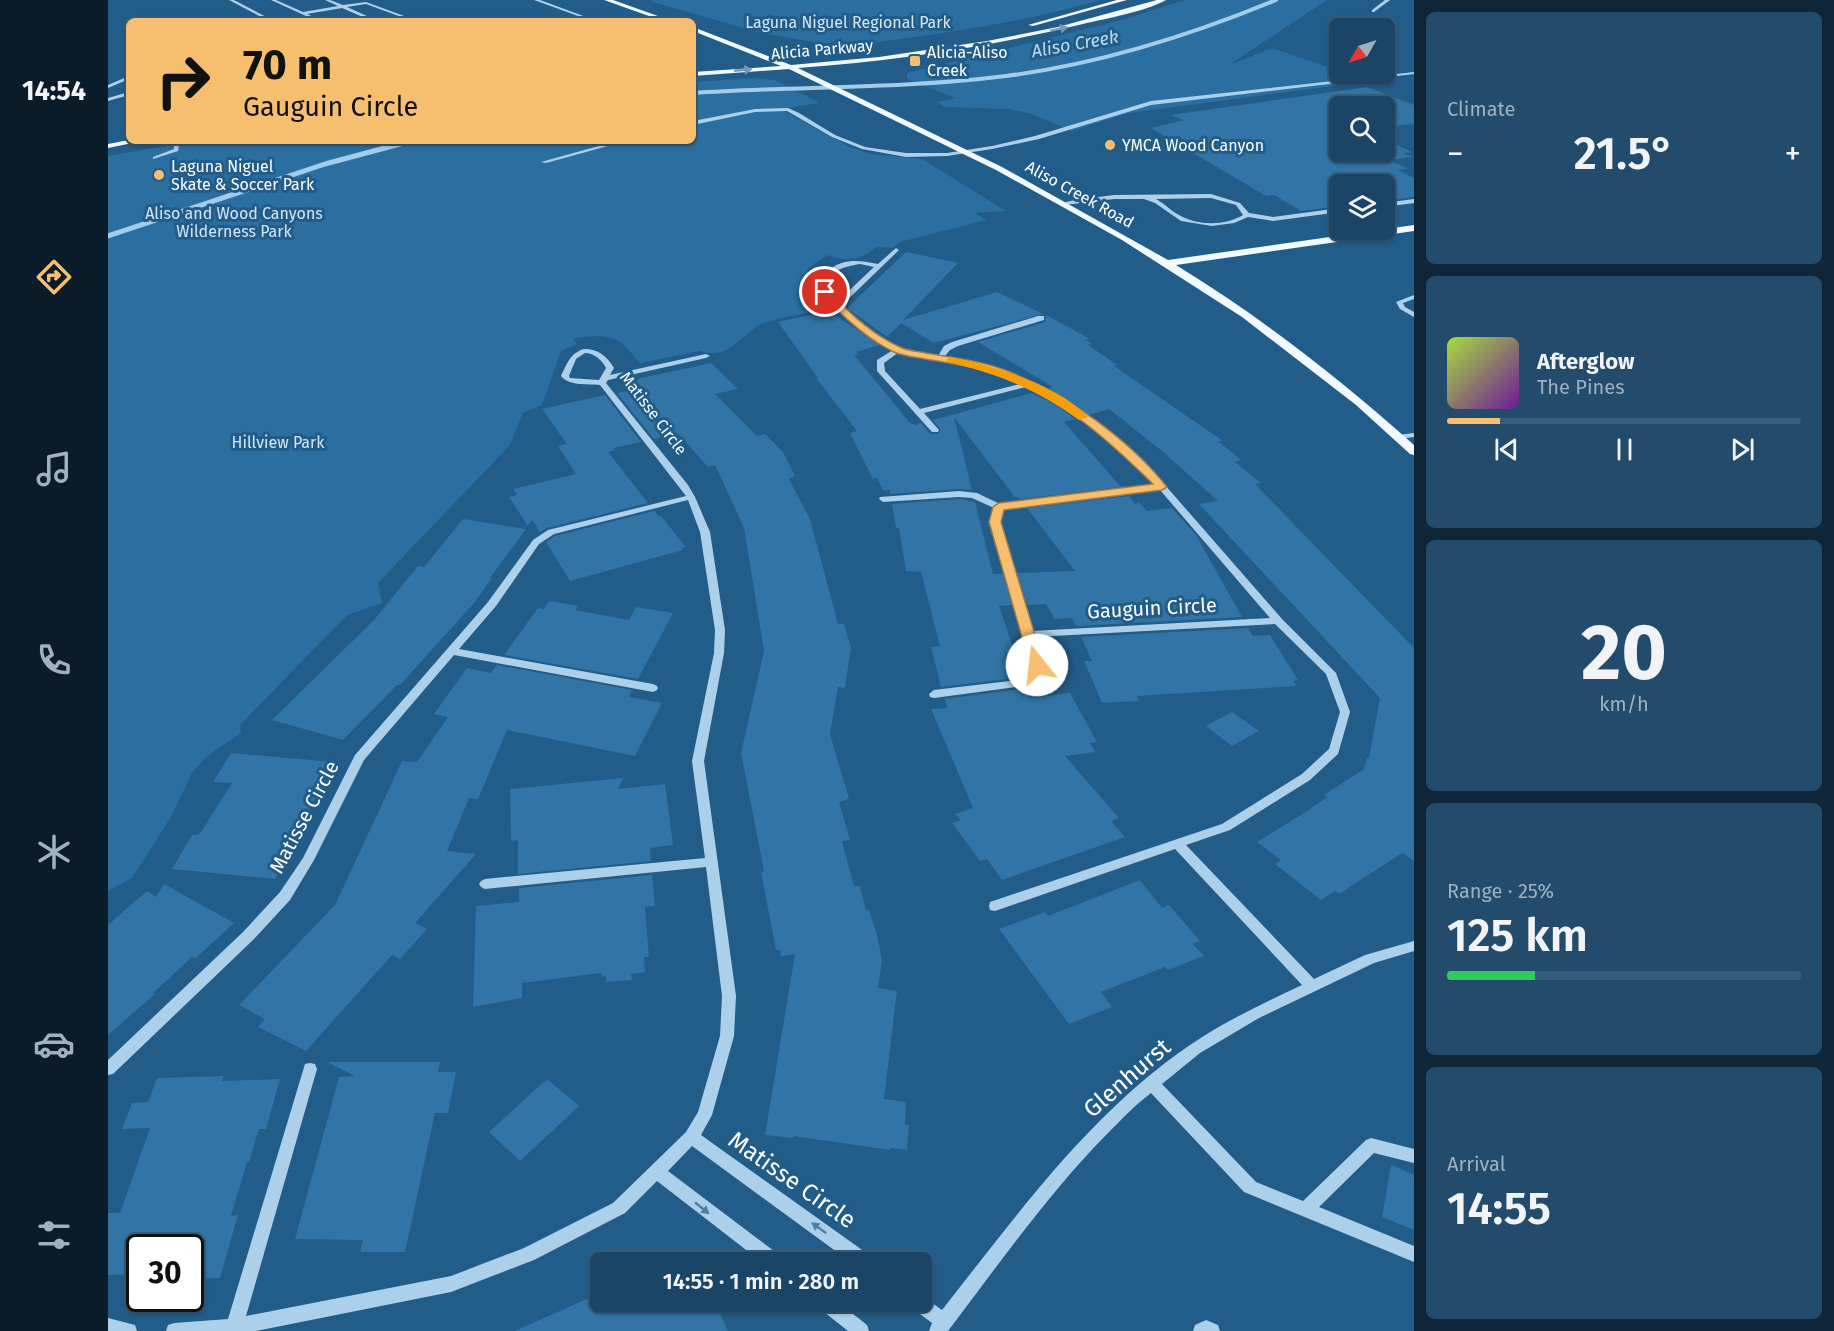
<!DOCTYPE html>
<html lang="en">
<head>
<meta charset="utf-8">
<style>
	:root { --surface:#1a4566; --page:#234c6c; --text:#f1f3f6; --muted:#9fb1bf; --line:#385d7a; --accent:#f6be6f }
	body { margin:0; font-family:"Fira Sans",sans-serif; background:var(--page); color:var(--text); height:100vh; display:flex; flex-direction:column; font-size:22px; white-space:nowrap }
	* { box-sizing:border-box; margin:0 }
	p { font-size:20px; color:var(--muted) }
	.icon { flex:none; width:33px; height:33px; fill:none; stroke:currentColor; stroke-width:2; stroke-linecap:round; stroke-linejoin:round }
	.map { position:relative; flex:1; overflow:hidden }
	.panel { display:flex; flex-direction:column; gap:12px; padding:12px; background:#0e2638; width:420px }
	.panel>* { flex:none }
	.guide { position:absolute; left:18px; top:18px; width:570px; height:126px; border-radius:9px; box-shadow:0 2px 4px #0004,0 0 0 2px var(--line); background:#f6be6f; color:#111; overflow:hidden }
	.needle { width:39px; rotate:231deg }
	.buttons { position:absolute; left:1221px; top:18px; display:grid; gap:12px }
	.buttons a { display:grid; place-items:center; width:66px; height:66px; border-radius:9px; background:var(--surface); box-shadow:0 2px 4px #0004,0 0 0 2px var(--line); font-size:30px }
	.speed { position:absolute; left:18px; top:1234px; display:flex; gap:12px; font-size:30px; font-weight:700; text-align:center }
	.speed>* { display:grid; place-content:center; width:78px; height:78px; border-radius:50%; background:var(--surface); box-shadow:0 2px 4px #0004,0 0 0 2px var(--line); line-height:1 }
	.speed .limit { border:3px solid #111; border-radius:9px; background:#fff; color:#111 }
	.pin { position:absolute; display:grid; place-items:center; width:51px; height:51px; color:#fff; margin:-26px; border:3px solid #fff; border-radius:50%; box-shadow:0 2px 6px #0007 }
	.me { position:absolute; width:66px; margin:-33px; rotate:344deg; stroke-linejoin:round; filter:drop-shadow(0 0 4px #0008) }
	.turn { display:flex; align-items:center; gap:21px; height:126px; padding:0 18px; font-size:27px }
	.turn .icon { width:78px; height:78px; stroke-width:2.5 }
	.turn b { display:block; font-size:42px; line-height:51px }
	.big { font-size:45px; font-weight:600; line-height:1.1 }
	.panel .tile { flex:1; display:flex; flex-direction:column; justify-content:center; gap:9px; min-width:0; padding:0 21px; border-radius:9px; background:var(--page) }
	.panel .dial { align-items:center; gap:0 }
	.dial b { font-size:78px; line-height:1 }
	.song { display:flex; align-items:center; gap:18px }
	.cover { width:72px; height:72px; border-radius:9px; background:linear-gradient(135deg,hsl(80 70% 55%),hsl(280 70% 35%)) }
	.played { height:6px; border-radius:3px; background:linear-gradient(90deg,var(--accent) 15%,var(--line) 15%) }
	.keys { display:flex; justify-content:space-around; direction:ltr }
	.heat { display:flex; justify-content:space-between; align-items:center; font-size:33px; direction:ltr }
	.charge { height:9px; border-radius:4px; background:linear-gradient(90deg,#34c759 25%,var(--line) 0) }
	.trip { position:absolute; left:482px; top:1252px; width:342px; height:60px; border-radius:9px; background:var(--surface); box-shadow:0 2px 4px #0004,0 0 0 2px var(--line); font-weight:600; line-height:60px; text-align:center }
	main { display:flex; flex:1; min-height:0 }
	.dock { display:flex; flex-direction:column; width:108px; justify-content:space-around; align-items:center; background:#0a1c29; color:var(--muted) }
	.dock .icon { width:42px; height:42px }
	.dock .selected { color:var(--accent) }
	.dock b { font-size:27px; color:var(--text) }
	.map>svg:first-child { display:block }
	.green { fill:#2b6fa0 }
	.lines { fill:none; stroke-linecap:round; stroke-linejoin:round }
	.stream-far1 { stroke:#a1cdeb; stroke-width:4 }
	.stream { stroke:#a1cdeb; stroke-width:5 }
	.building { fill:#3174a5 }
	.minor { fill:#add0ea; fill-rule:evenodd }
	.major { fill:#f1f8fe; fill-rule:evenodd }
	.oneway { fill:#759ab7 }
	.oneway2 { fill:#4c7fa5 }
	.route { fill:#f6be6f; stroke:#a07c48; stroke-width:1.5 }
	.slow { fill:#f59e0b }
	.poi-dot { fill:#f6be6f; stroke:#225c88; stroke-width:2 }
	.labels { text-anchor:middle; stroke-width:6; stroke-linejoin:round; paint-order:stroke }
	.far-park-label { font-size:16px; fill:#d1e8f8; stroke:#225c88 }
	.far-street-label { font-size:16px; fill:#fff; stroke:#225c88 }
	.far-poi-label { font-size:16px; fill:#fff; stroke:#225c88; text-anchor:start }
	.far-water-label { font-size:18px; font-style:italic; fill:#b9daf1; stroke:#225c88 }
	.street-label { font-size:20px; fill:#fff; stroke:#225c88 }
	.near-street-label { font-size:24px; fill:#fff; stroke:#225c88 }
</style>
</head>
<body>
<main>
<nav class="dock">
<b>14:54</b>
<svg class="icon selected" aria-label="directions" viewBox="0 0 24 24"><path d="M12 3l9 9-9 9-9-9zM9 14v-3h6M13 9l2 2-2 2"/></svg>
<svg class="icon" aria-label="music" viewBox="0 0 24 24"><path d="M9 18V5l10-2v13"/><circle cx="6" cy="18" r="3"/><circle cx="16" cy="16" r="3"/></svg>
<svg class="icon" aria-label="phone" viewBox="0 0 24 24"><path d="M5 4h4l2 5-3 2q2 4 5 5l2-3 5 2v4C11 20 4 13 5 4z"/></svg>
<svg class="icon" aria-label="climate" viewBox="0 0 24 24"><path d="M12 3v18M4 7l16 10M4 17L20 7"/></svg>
<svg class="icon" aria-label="car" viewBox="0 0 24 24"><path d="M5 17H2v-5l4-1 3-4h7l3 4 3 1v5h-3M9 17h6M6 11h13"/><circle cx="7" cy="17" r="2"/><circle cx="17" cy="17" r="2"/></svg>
<svg class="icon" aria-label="filters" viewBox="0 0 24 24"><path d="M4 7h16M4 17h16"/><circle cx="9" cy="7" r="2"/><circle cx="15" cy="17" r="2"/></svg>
</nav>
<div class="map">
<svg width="1306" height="1331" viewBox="0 0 1306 1331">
	<rect width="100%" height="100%" fill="#225c88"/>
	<path class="green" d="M547 0H993C910 24 824 35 739 46L729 42 716 44 649 32 542 1Z
		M1077 0H1219L1121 65 1164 48 1231 71 1232 74H1239L1261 81 1021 113 964 131 924 114 901 109 837 107 829 102 848 98 799 79V73L1014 20Z
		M646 78 667 80 712 103 672 109 742 147 762 154 814 159 898 211 867 213 879 220 792 242 784 248 769 247C755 258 739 264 721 255 706 262 696 270 692 286L705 287 710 300 720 309C700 313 678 316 659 322 635 329 624 362 592 351L532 363C526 357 519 347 512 342 500 334 479 336 465 339L469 344 453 351 434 405 415 413 402 445 270 583 274 603 239 615 132 725 133 733 99 756 84 773 63 817 24 878 0 891V156L86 141H585V82Z"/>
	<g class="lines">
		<path class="stream-far1" d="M585 93C689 86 794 89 898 76 992 64 1081 36 1168 0"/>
		<path class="stream" d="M0 236 217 164 303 141"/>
	</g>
	<path class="building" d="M1259 87 1306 105V124L1276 127V106H1232V152H1276V139L1304 152 1295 153 1304 157 1281 160 1300 169 1290 170 1306 178V197L1276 201V184H1232V206L1193 211 1166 195 1158 196 1043 128 1076 120 1063 115Z
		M798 252 850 263 795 320 889 292 935 314 826 343 793 323 779 337 739 308Z
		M721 311 772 345 748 352 751 354 746 355 802 423 807 425 813 423 822 434H830L833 430 825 420 924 393 947 404 967 419 956 422 1013 487 912 499 906 496 846 417 864 490 851 489 782 494V490H775L769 478 765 479 742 433 749 431 708 378H710L670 322Z
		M938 315 982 339 978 340 984 344 980 345 1009 365 1006 366 1115 441H1110L1133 460 1127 462 1153 483 1147 484 1306 648V861L1294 853 1231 894 1227 891 1213 900 1167 864 1173 860 1149 842 1199 811 1219 797 1216 795 1256 769 1259 758H1261L1272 698 1091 504 1110 501 1054 451 1001 409 981 415 940 388 945 387 870 342 937 322Z
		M603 363 630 389 607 394 649 436 657 434 675 452 687 476 681 479 702 519 730 624H736L743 647 737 688 730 687 722 734 741 799 731 802 742 840 734 841 746 886H752L758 911 761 910 769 935 774 960 770 988 789 991 776 1099 798 1102 797 1125H801L799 1150 783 1148 782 1150 685 1136V1138L657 1135 687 954 673 956 672 950H668L653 872 656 871 633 753 656 651 636 528 607 465 600 467 570 433 546 439 509 393 525 389 519 381Z
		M497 395 533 442 505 448 507 450 500 452 540 503 439 528 432 532 424 520 420 526 401 497 409 495 405 489 468 474 450 446 459 444 434 409Z
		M1021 496 1027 504 1031 502 1039 511 1064 508 1088 535 1134 617 968 626 964 618 947 619 938 604 919 605 909 573 967 571 919 508Z
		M851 499 867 502 885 574H895L904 605 891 606 915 677 833 687 823 647 832 646 813 572 798 571 791 528H788L784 504Z
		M546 511 551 516H553L578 547 573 548 575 550 462 581 438 542 447 536Z
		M355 519 418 529 382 578H384L366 603 292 685H289L235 740 164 720 266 620 310 566 316 567Z
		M441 601 470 606 467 610 521 620 528 607 565 613 530 679 396 655 430 608 436 609Z
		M1140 628 1145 636 1162 635 1190 680 1185 681 1189 686 1029 696 1031 701 994 703 976 661H984L973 637Z
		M389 665 524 690 521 697 554 703 527 756 399 730 370 799 361 798 339 851 368 854 307 923 319 929 292 959 284 955 198 1051 150 1027 157 1019 131 1005 227 905 294 761 309 762 340 717 326 714 359 668 383 673Z
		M919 688 922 698 962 693 989 742 982 743 987 752 957 756 1011 818 1003 821 1017 837 894 880 879 859 872 861 844 823 853 820 847 814 865 808 823 709 839 708 837 699Z
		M1124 712 1151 731 1124 746 1098 726Z
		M123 753 226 762 167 879 64 869 84 835H90L93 832 124 783 105 782Z
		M515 778 510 789 557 784 565 845 542 848 543 861 410 874V840L403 841 402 789Z
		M544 875 547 906 537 907 541 957H536L537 972 523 974 524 980 498 982V976L494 977 493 973 414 983V998L365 1007 368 906 411 902V888Z
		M1032 880 1054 908 1061 905 1092 941 1085 944 1096 956 1060 970 1057 967 993 992 1004 1007 961 1024 891 929 937 912 940 916Z
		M56 884 126 923 88 958 84 957 45 993 47 994 0 1035V925L39 891 48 897Z
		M219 1062H332L330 1072H348L340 1113H327L297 1252H252L255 1240 187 1239 231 1077 247 1076Z
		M116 1076 114 1081 172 1079 158 1129H151L141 1162H139L123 1216 130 1215 112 1278 82 1279V1248H32V1274L0 1275V1213H12L42 1128 14 1129 24 1103 40 1102 49 1078Z
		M439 1079 471 1106 412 1161 381 1132Z
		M1283 1165 1306 1175V1230L1274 1217Z
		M492 1293V1302H607L620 1331H407Z"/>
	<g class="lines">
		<path class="minor" d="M121 0H126L162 19 160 21H156L157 19Z
			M163 0H168L195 12 230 6 217 0H222L235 5 258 2 310 21H304L258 4 239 7 270 21H264L234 8 199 14 214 21H209Z
			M426 0H432L489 21 475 18 451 21 470 16Z
			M1277 0H1282L1266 12H1264V10Z
			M1306 72V74L1043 105 931 139 884 149 839 156 798 157 754 149 724 137 679 111 647 112 585 125V121L647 109 680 108 691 113 727 135 757 147 798 153H839L884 146 927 136 1043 101Z
			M21 76V79L0 88V85Z
			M21 92V95L0 101V98Z
			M61 141H67L71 145 70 151 45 159V157L66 149V146Z
			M509 141H518L438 163 433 162Z
			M1103 194 1132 203 1141 213 1165 217 1232 208V212L1165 221 1140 217 1126 223 1104 226 1073 221 1047 203 1036 199H1006L957 205 954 203 967 200 1006 195ZM1103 198 1128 205 1135 215C1117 226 1090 226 1071 215 1063 211 1056 203 1048 199Z
			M1306 199V203L1276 207V203Z
			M788 248 791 250 790 251 733 306 768 333 792 348 830 356 836 346 844 342 930 316H936V320L850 346 842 350 836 357 878 365 901 372 924 382 954 398 1008 437 1057 485 1174 619 1228 673 1242 712 1230 754 1202 780 1122 830 1078 845 1206 979 1257 955 1306 941V951L1266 963 1151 1018 1092 1053 1054 1084 1148 1182 1195 1201 1258 1140 1263 1138 1306 1149V1163L1266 1153 1211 1207 1306 1246V1262L1136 1192 1043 1093C1027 1105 1013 1120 999 1134 940 1194 891 1264 840 1331H821L824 1323 804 1308 802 1302H813V1295L834 1310C909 1215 981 1114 1082 1045 1117 1021 1156 1003 1194 985L1067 849 887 911 882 910 881 906 882 902 1114 824 1194 774 1221 749 1232 712 1218 674 1167 624 926 637 939 681 938 683 826 698 822 697 821 694 826 690 928 678 882 522 886 508 864 498 851 497 775 502 771 499 772 497 851 491 869 493 892 504 1047 485 1002 441 948 402 918 387 816 413 831 430 830 432H824L769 371V360L785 350C768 340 719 309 713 291 711 283 716 276 721 270 735 258 753 260 770 264ZM752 264 766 267 729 302C707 276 728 268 752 264ZM791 352C832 361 875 365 912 384L812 409 777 371 776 363ZM1052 490 1162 618 924 631 892 522 895 509Z
			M1306 295V299L1295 303 1297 307 1306 312V317L1292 309 1288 302Z
			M476 349C490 349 499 356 506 368L502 375 598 354 602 356 598 358 500 380 498 383 580 485 587 497 602 532 617 630 616 653 596 761 628 996 626 1036 604 1115 593 1135 764 1257 766 1263H744L584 1146 560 1171 674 1257 676 1263H655L549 1181 517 1213 426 1260 343 1292 148 1331H58L60 1325 66 1323 120 1319 197 1064 202 1063 207 1064 209 1069 138 1316 343 1276 416 1248 505 1203 578 1132 590 1112 612 1036 614 996 598 867 377 889 373 887 371 884 373 881 377 879 597 858 584 761 606 653 607 630 592 532 580 500 446 534 431 544 388 606 351 649 545 684 549 686 550 688 549 690 545 692 346 655 256 760 206 860 182 900 145 940 5 1074 0 1075V1060L135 932 172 892 195 858 247 755 380 602 425 540 440 530 578 496 492 385C479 384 461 386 453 376 459 364 462 353 476 349ZM477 353C486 353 494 360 498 368L491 380 462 378 461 376 468 359Z
			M1306 433V437L1290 439 1286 437 1290 435Z
			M709 1302H730L759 1325 761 1331H740L711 1308Z
			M0 1318 27 1325 29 1331H0Z
			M1098 1320 1110 1325 1112 1331H1085L1087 1325Z"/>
		<path class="major" d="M496 0H505L564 21H555Z
			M1009 0H1019L925 26 920 25Z
			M1049 0H1058C1036 12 1000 18 975 24 881 47 786 61 690 68L894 167 1060 260 1306 225V231L1068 265C1153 317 1231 378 1306 445V455L1302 454 1248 405 1134 317 1014 240 888 170 681 69 585 76V72L673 66 585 31V27L683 65 771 57 879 41 950 27Z
			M21 140 34 141 0 148V144Z"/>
	</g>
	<defs><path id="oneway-solid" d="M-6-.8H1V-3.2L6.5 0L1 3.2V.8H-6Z" transform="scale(1.5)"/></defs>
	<g class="oneway">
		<use href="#oneway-solid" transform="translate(951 29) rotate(-12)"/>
		<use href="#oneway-solid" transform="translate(635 70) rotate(-5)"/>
	</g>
	<g class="oneway2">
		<use href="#oneway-solid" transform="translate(594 1208) rotate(39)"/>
		<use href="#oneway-solid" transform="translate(711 1228) rotate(-144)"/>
	</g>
	<path class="route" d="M714 291H721C740 312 765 335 792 347 799 351 810 351 818 353 846 358 876 361 902 372 959 395 1021 439 1059 487L1054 490 896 510 893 522 936 665 934 668H924L922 665 881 522 885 507 891 503 1045 484C1001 441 953 397 893 376 869 367 842 363 817 359 807 357 795 356 786 352 759 339 734 316 714 294Z"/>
	<path class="slow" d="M843 357C886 366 949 384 980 417L971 420C927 388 892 375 840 362L838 360Z"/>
	<g class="poi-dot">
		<rect x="801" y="55" width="12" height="12" rx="3"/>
		<circle cx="1002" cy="145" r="6"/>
		<circle cx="51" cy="175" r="6"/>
	</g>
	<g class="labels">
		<g class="far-park-label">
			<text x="740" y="28">Laguna Niguel Regional Park</text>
			<text x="126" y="219">Aliso and Wood Canyons<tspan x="126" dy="18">Wilderness Park</tspan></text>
			<text x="170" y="448">Hillview Park</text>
		</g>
		<g class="far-street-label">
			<text transform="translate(714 49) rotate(-5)" y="6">Alicia Parkway</text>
			<text transform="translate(972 194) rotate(29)" y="6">Aliso Creek Road</text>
			<text transform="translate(546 413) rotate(53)" y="6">Matisse Circle</text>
		</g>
		<g class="far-poi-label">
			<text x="819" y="58">Alicia-Aliso<tspan x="819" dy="18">Creek</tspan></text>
			<text x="1014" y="151">YMCA Wood Canyon</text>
			<text x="63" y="172">Laguna Niguel<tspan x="63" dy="18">Skate &amp; Soccer Park</tspan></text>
		</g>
		<g class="far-water-label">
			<text transform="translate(967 44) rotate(-10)" y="6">Aliso Creek</text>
		</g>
		<g class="street-label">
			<text transform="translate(1044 608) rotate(-3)" y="7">Gauguin Circle</text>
			<text transform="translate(196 817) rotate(-62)" y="7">Matisse Circle</text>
		</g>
		<g class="near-street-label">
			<text transform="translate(1019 1078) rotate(-41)" y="8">Glenhurst</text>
			<text transform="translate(684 1180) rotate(35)" y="8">Matisse Circle</text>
		</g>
	</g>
</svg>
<div class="buttons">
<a><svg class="needle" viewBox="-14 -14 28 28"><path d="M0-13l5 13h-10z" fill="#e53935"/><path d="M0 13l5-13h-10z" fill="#9fb1bf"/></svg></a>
<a><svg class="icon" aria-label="search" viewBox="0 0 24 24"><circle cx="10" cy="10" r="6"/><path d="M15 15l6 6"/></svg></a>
<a><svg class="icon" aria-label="layers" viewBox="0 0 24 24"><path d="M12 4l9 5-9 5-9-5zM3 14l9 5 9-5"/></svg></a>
</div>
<div class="speed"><div class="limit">30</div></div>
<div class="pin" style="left:717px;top:292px;background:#d93025"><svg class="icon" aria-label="arrive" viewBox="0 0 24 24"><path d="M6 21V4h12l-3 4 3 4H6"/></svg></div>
<svg class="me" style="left:929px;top:665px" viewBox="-20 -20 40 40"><circle r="19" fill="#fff"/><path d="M0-13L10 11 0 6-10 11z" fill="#f6be6f"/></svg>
<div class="trip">14:55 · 1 min · 280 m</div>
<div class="guide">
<div class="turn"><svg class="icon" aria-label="right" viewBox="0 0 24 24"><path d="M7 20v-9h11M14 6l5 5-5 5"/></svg><div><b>70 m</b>Gauguin Circle</div></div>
</div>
</div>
<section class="panel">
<div class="tile"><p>Climate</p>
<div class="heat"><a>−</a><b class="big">21.5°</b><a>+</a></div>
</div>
<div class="tile">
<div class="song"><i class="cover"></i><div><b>Afterglow</b><p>The Pines</p></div></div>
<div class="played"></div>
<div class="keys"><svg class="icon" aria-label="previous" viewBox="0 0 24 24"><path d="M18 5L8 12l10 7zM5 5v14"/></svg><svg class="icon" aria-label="pause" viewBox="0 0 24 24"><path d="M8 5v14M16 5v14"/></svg><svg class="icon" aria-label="next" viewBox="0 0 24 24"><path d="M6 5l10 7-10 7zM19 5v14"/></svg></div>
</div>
<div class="tile dial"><b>20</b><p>km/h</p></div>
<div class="tile"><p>Range · 25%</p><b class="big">125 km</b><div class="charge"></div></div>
<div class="tile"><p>Arrival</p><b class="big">14:55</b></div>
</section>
</main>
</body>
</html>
